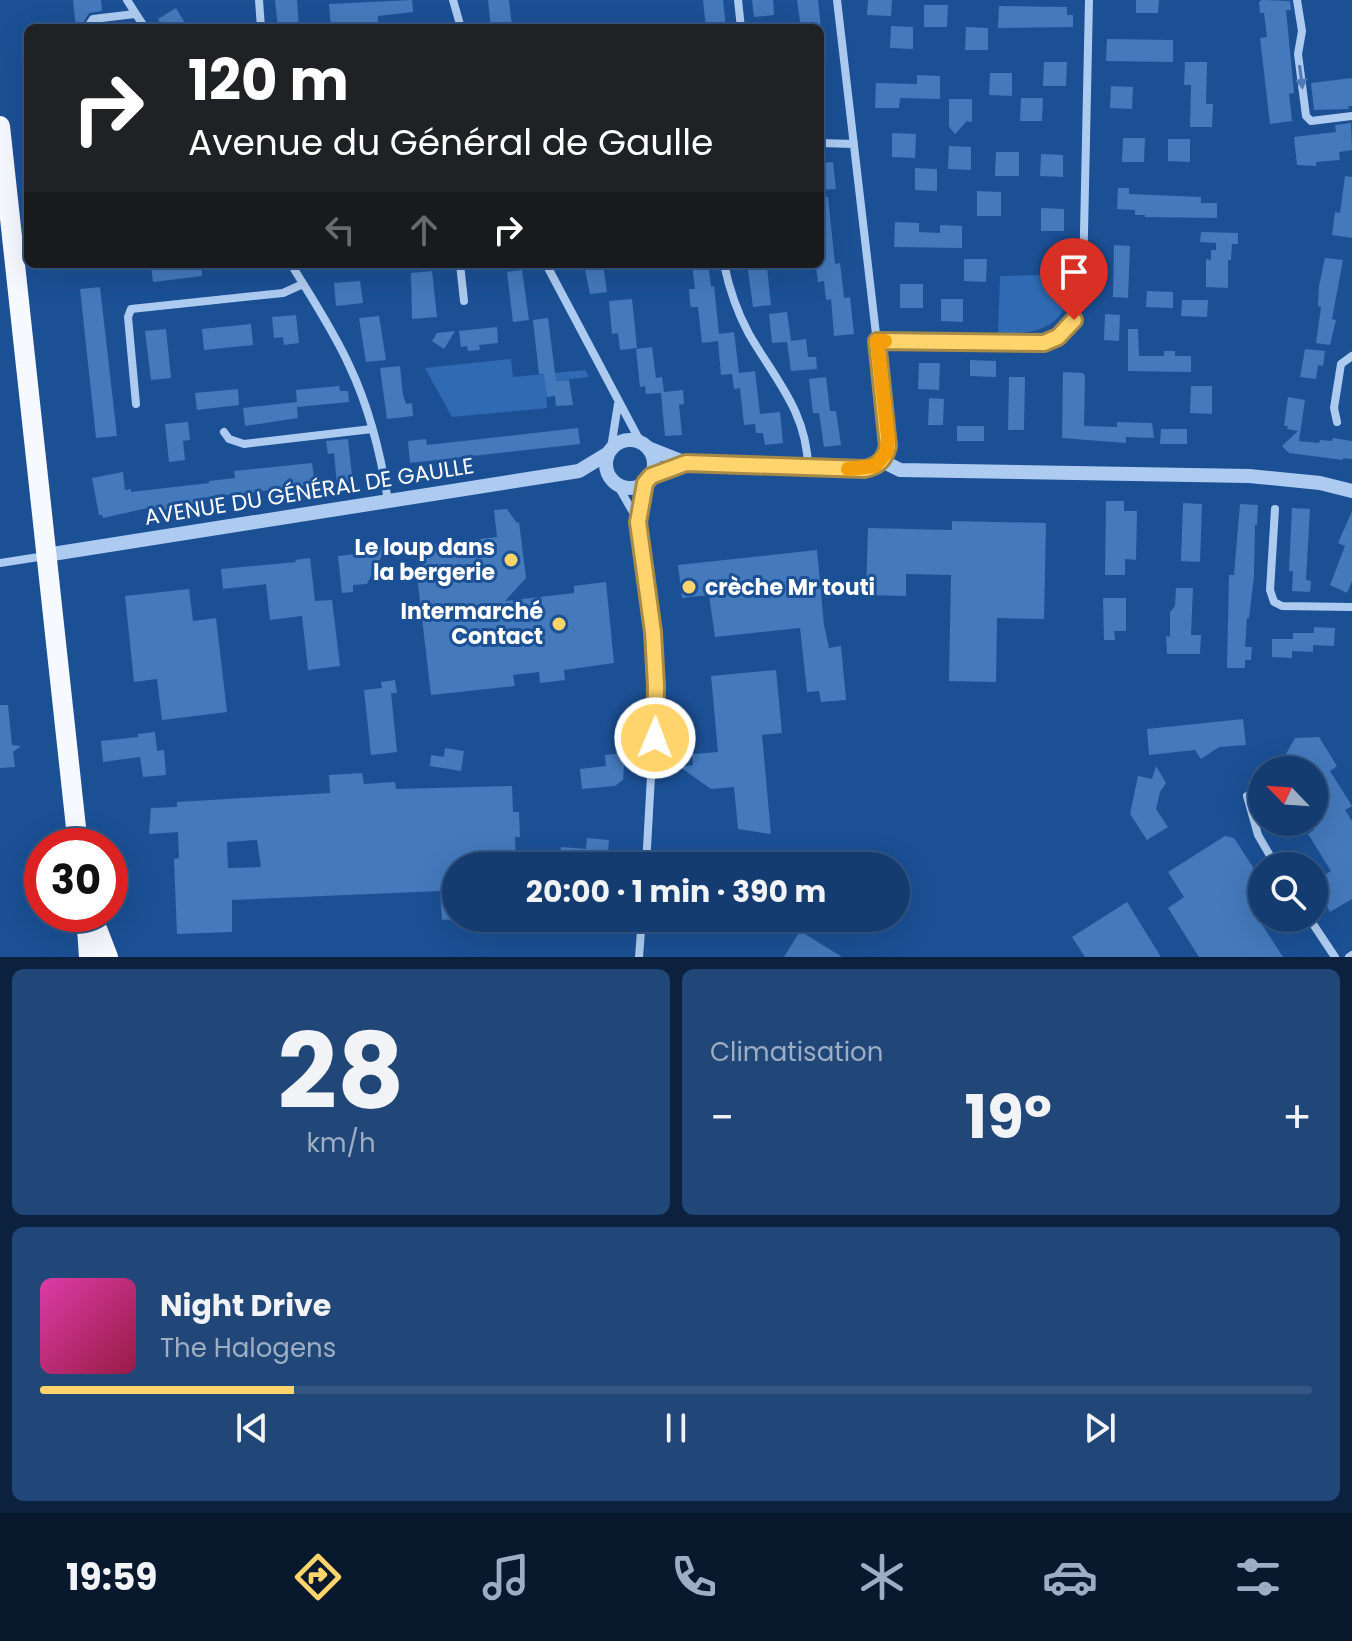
<!DOCTYPE html>
<html lang="fr">
<head>
<meta charset="utf-8">
<style>
	:root { --surface:#143c70; --page:#214778; --text:#f1f3f6; --muted:#9dadc3; --line:#335683; --accent:#ffd46c }
	body { margin:0; font-family:Poppins,sans-serif; background:var(--page); color:var(--text); height:100vh; display:flex; flex-direction:column; font-size:30px; white-space:nowrap }
	* { box-sizing:border-box; margin:0 }
	p { font-size:26px; color:var(--muted) }
	.icon { flex:none; width:44px; height:44px; fill:none; stroke:currentColor; stroke-width:2; stroke-linecap:round; stroke-linejoin:round }
	.map { position:relative; height:957px; overflow:hidden }
	.sheet { display:flex; flex-direction:column; gap:12px; padding:12px; background:#0b213e; flex:1 }
	.sheet>* { flex:none }
	.banner { position:absolute; left:24px; top:24px; width:800px; height:244px; border-radius:12px; box-shadow:0 8px 32px #0002,0 0 0 2px var(--line); background:#202124; color:#fff; overflow:hidden }
	.needle { width:52px; rotate:295deg }
	.tools { position:absolute; left:1248px; top:756px; display:grid; gap:16px }
	.tools a { display:grid; place-items:center; width:80px; height:80px; border-radius:50%; background:var(--surface); box-shadow:0 8px 32px #0002,0 0 0 2px var(--line); font-size:40px }
	.speed { position:absolute; left:24px; top:828px; display:flex; gap:16px; font-size:40px; font-weight:700; text-align:center }
	.speed>* { display:grid; place-content:center; width:104px; height:104px; border-radius:50%; background:var(--surface); box-shadow:0 8px 32px #0002,0 0 0 2px var(--line); line-height:1 }
	.speed .limit { border:12px solid #d22; background:#fff; color:#111 }
	.pin { position:absolute; display:grid; place-items:center; width:68px; height:68px; color:#fff; margin:-82px -34px; border-radius:50% 50% 50% 0; rotate:-45deg; box-shadow:0 0 8px #0007 }
	.pin .icon { rotate:45deg }
	.me { position:absolute; width:88px; margin:-44px; rotate:1deg; stroke-linejoin:round; filter:drop-shadow(0 0 6px #0008) }
	.turn { display:flex; align-items:center; gap:28px; height:168px; padding:0 32px; font-size:36px }
	.turn .icon { width:104px; height:104px; stroke-width:2.5 }
	.turn b { display:block; font-size:56px; line-height:68px }
	.lanes { display:flex; align-items:center; height:76px; padding:0 32px; background:#0003; justify-content:center; gap:40px; direction:ltr }
	.lanes .off { opacity:.35 }
	.big { font-size:60px; font-weight:700; line-height:1.1 }
	.sheet .tile { flex:1; display:flex; flex-direction:column; justify-content:center; gap:12px; min-width:0; padding:0 28px; border-radius:12px; background:var(--page) }
	.sheet .dial { align-items:center; gap:0 }
	.dial b { font-size:104px; line-height:1 }
	.song { display:flex; align-items:center; gap:24px }
	.cover { width:96px; height:96px; border-radius:12px; background:linear-gradient(135deg,hsl(320 70% 55%),hsl(340 70% 35%)) }
	.played { height:8px; border-radius:4px; background:linear-gradient(90deg,var(--accent) 20%,var(--line) 20%) }
	.keys { display:flex; justify-content:space-around; direction:ltr }
	.heat { display:flex; justify-content:space-between; align-items:center; font-size:44px; direction:ltr }
	.sheet .tiles { flex:1; display:grid; gap:12px; grid-template-columns:1fr 1fr }
	.tile:last-child { grid-column:span 2 }
	.trip { position:absolute; left:442px; top:852px; width:468px; height:80px; border-radius:40px; background:var(--surface); box-shadow:0 8px 32px #0002,0 0 0 2px var(--line); font-weight:700; line-height:80px; text-align:center }
	.menu { display:flex; height:128px; justify-content:space-around; align-items:center; background:#08182d; color:var(--muted) }
	.menu .icon { width:56px; height:56px }
	.menu .active { color:var(--accent) }
	.menu b { font-size:36px; color:var(--text) }
	.map>svg:first-child { display:block }
	.green { fill:#2f6ab3 }
	.building { fill:#4479bc; fill-rule:evenodd }
	.lines { fill:none; stroke-linecap:round; stroke-linejoin:round }
	.minor { stroke:#adcbf0; stroke-width:8 }
	.tertiary { stroke:#adcbf0; stroke-width:14 }
	.primary { stroke:#f6f9ff; stroke-width:20 }
	.oneway { fill:#4e7bb5 }
	.route-casing { stroke:#a68a46; stroke-width:20 }
	.route { stroke:#ffd46c; stroke-width:14 }
	.slow { stroke:#f59e0b; stroke-width:14 }
	.poi-dot { fill:#ffd46c; stroke:#1b5095; stroke-width:3 }
	.labels { text-anchor:middle; stroke-width:6; stroke-linejoin:round; paint-order:stroke }
	.street-label { font-size:22px; fill:#fff; stroke:#1b5095 }
	.poi-label { font-size:22px; font-weight:bold; fill:#fff; stroke:#1b5095; text-anchor:end }
</style>
</head>
<body>
<div class="map">
<svg width="1352" height="957" viewBox="0 0 1352 957">
	<rect width="100%" height="100%" fill="#1b5095"/>
	<path class="green" d="M1040 267H1073C1072 320 1049 336 998 333L1000 276 1040 275Z
		M511 359 513 377 585 370 589 377 546 382 547 408 452 417 425 368Z"/>
	<path class="building" d="M73 0H101L102 11 89 13 80 28H76Z
		M275 0H297L299 28H278Z
		M412 0 413 12 378 16V22L341 24V28H331L329 4Z
		M488 0H509L512 28H491Z
		M703 0H723L726 28H706Z
		M752 0H773L774 15 754 17Z
		M797 0H818L821 28H801Z
		M868 0H892L891 16 867 15Z
		M1136 0H1159L1158 13H1136Z
		M1262 0 1290 1 1291 10H1286L1294 93 1289 94 1292 121 1270 124 1260 38 1267 37 1264 13H1260L1259 2Z
		M924 5H948L947 27H924Z
		M999 6 1067 7V15H1073V27L998 28Z
		M176 8 188 28H163L158 19Z
		M891 26 913 27V49L890 48Z
		M966 27 988 28V50H965Z
		M1107 39 1173 40V62L1106 61Z
		M1044 62H1067L1066 86H1043Z
		M1185 62H1207L1206 104H1213L1212 127H1190L1191 85H1184Z
		M990 73H1012V96L989 95Z
		M917 75 940 76V99L900 98 899 108H875L876 83 917 84Z
		M1352 78V106H1348L1349 109 1314 110 1311 83Z
		M1111 86 1133 87 1132 109 1110 108Z
		M1021 98H1043L1042 121H1020Z
		M949 99H972V122L967 121 955 134 949 127Z
		M1351 123 1352 150 1339 152 1340 160 1316 162V166L1297 165 1294 137 1336 132 1335 125Z
		M892 133 916 134 915 158 892 157Z
		M1123 138H1145L1144 162H1122Z
		M1168 139H1190V162L1168 161Z
		M949 146 971 147V170L948 169Z
		M996 152H1019V176H995Z
		M1041 154 1063 155V177L1040 176Z
		M833 162 836 189 820 190V163Z
		M915 168 937 169V191L915 190Z
		M1345 176 1352 177V238L1332 235 1335 212 1340 213Z
		M1118 188H1129V194L1201 197V203H1217V218L1145 217V215H1135V210L1117 209Z
		M977 191 1001 192V216H977Z
		M820 197H828L835 264 840 263 844 298 850 297 854 334 834 336 831 299 826 300 824 281 818 282 816 267H820Z
		M1041 208 1064 209V231H1041Z
		M895 222 919 223V232L940 233V225L962 226V248L894 247Z
		M1201 232 1238 233V244H1232L1231 260H1228V288L1206 287V259L1211 260V250H1216V243L1200 242Z
		M1114 245 1130 246 1128 298 1113 297Z
		M1325 258 1343 260 1332 319 1336 320 1330 345 1316 343 1321 307 1318 306 1319 286Z
		M964 259H987L986 282 964 281Z
		M151 264H201L202 276 153 282Z
		M584 264H603L607 292 590 294Z
		M692 264H708L711 287 714 286 719 334 734 332 739 373 755 371 760 414 780 412 783 443 765 445 763 433H756L755 424 744 425 740 388 734 389 732 374 721 375 718 341 702 343 698 307H691L690 302 689 289H695Z
		M767 268 771 305 753 307 748 270Z
		M522 270 529 320 513 322 507 272Z
		M432 271 437 317 412 319 411 273Z
		M360 281 363 303 336 306 334 283Z
		M900 284H923V308H900Z
		M100 287 117 436 96 438 80 289Z
		M1147 291 1173 292V308L1146 307Z
		M632 299 637 348 620 350 618 333 612 334 609 301Z
		M941 299H963V322L941 321Z
		M1182 300H1208L1207 317 1181 316Z
		M787 312 791 341 806 339 808 357H816L817 369 791 371 787 342 772 343 769 314Z
		M1105 314 1120 315 1119 341 1104 340Z
		M296 315 299 343 284 345 283 337 274 338 272 317Z
		M379 316 386 360 366 362 359 318Z
		M548 318 556 381 569 380 573 405 556 406 555 396 547 397 544 374H539L533 320Z
		M251 324 253 345 204 350 202 329Z
		M497 327 498 343 479 345 480 350 468 351 467 346 461 347 459 331Z
		M166 329 171 378 151 380 145 331Z
		M1128 329H1138L1139 356H1164V351H1175V356H1191V372L1128 371Z
		M455 331 444 349 432 341 437 333Z
		M652 347 656 378 662 377 664 392 683 390 684 404 679 405 682 435 665 436 661 393 646 394 645 386 640 387 636 349Z
		M1305 349 1325 351 1323 366 1318 365 1316 379 1300 377Z
		M970 360 996 361V377L970 376Z
		M919 363H940L939 390 918 389Z
		M400 366 403 395 406 404 412 403 413 416 387 419 380 368Z
		M1063 372 1083 373 1085 376 1084 426 1117 427V422L1152 423 1154 438 1126 437V443L1062 438Z
		M826 377 830 411H836L841 445 824 447 819 413H813L809 379Z
		M1009 377H1025L1024 430H1008Z
		M339 386 340 391H348L349 402 297 407 298 418 245 426 243 408 297 402 296 390Z
		M1191 386H1212V414L1190 413Z
		M238 389 239 405 197 410 195 393Z
		M1288 397 1305 400 1299 441 1319 443 1320 440 1332 441 1333 438 1352 441V459L1343 458V460L1289 453 1282 446 1298 431 1287 429 1288 426H1284Z
		M929 398 944 399 943 425H928Z
		M188 422 190 440 183 441 185 460 169 462 165 424Z
		M957 426H984V441H957Z
		M578 428 580 444 410 463 408 441 426 439 427 445Z
		M1161 429H1187V444H1160Z
		M348 439 353 484 337 485 334 453 328 454 326 441Z
		M312 463 315 485 202 498 203 508 153 513 152 507 103 518 102 515H99L92 478 123 472 125 490 131 489V492L209 483V481L235 478 234 471Z
		M1106 501H1124V511H1137L1136 560 1125 559V575H1105Z
		M1183 503 1202 504 1200 562 1181 561Z
		M1240 504 1258 505 1257 525H1255L1254 576 1249 618H1247L1245 647H1252L1251 660H1245V668H1227L1229 575H1234Z
		M1292 508 1310 509 1306 580 1311 581 1310 592 1292 591 1293 571H1289Z
		M507 509 517 523 519 522 526 578 505 601 574 593V586L606 582 614 663 564 670 565 680 540 683 539 672 513 675 515 686 431 695 416 567H421L419 546 497 537 494 510Z
		M1352 511V581L1347 593 1330 585 1345 546 1338 543Z
		M952 521 1046 523 1044 619 997 618 996 682 949 681 951 575 906 574V596L866 595 868 528 952 530Z
		M372 541 386 548 376 567 389 574 371 576 367 584 353 585V592L342 593 338 556 365 553Z
		M817 550 824 625 829 648 841 646 846 700 821 702 819 691 807 692 800 628 715 637 709 595 682 598 678 565Z
		M310 558 315 601 332 600 340 666 308 670 302 616 270 620 266 584 223 589 221 569 296 562 295 560Z
		M1176 588H1193L1191 635H1201L1200 654H1167L1166 636 1170 637V612L1175 606Z
		M189 589 193 621 216 618 227 712 162 720 157 679 134 682 125 596Z
		M1103 598H1126V631H1114L1115 640H1104Z
		M1314 627 1335 628 1334 646 1313 645V652L1292 651V658L1272 657V639H1293V633H1314Z
		M776 670 782 733 762 735 771 834 738 829 734 787 711 789 680 767 693 765 692 754 718 752 711 676Z
		M395 680 397 693H391L397 752 371 755 364 690 382 688 381 682Z
		M0 705H8L12 745 21 746 13 752 15 767 0 768Z
		M1243 719 1246 745 1219 747 1201 759 1195 750 1149 755 1147 729Z
		M155 732 157 751 164 750 166 775 143 777 140 757 103 762 101 741 138 737V734Z
		M1319 737 1337 766 1330 771 1352 806 1345 810 1352 821V899L1330 912 1314 882 1331 871 1308 834 1314 830 1309 822H1314V770H1289L1283 759 1295 738Z
		M445 748 464 751 461 771 430 766 431 755 444 757Z
		M625 753 623 780 615 786 582 789 580 769 606 766 605 755Z
		M1156 766 1166 783 1160 792 1156 809 1168 827 1147 840 1130 814 1138 776 1152 779Z
		M362 773 364 784 395 782 396 789 512 786 513 812H519L520 837H515L516 866H456V919L442 920 440 891 232 900V932L177 934 174 859 179 858 178 832 149 834 151 808 177 807V802L330 793 329 775ZM257 840 261 867 228 868 227 842Z
		M1225 836 1234 838 1262 881V909L1255 914 1283 957H1199L1168 908 1184 897 1168 872Z
		M587 838 609 840 607 866H559L561 847 586 849Z
		M1127 902 1161 957H1085L1072 937Z
		M800 931 842 957H784Z"/>
	<g class="lines">
		<path class="minor" d="M127 0 145 28
			M259 0 261 28
			M453 0 461 28
			M738 0 741 28
			M837 0 888 437 887 452 882 461
			M1297 0 1302 31 1298 54 1306 116 1311 121 1352 116
			M87 28 93 19 135 14
			M820 143 854 144
			M291 264C311 297 333 330 349 365 369 407 381 455 388 501
			M460 264 464 301
			M546 264 641 443
			M724 264C729 288 737 312 749 334 775 379 807 412 808 467
			M877 341 1044 343C1073 333 1081 308 1083 279L1089 0
			M136 404 128 317 131 309 283 293 303 284
			M1337 422 1334 408 1341 364 1352 356
			M224 432 229 439 244 444 372 429
			M611 448 618 404
			M645 483 638 522 651 612 656 686 646 866
			M618 486 638 521
			M1275 509 1270 590 1274 602 1282 606 1352 607
			M0 563 45 556
			M1247 796 1258 835 1276 866
			M1309 918 1335 957
			M639 957 642 918
			M1349 957 1352 955"/>
		<path class="tertiary" d="M606 464a24 24 0 1 1 48 0a24 24 0 1 1-48 0Z
			M648 448 686 463 864 469 882 461 900 470 1249 476 1320 483 1352 491
			M651 476 686 463
			M46 555 579 471 607 454"/>
		<path class="primary" d="M0 126 78 846
			M86 914 89 957
			M87 917 98 931 108 957"/>
	</g>
	<defs><path id="oneway-solid" d="M-6-.8H1V-3.2L6.5 0L1 3.2V.8H-6Z" transform="scale(2)"/></defs>
	<use class="oneway" href="#oneway-solid" transform="translate(1301 77) rotate(83)"/>
	<g class="lines">
		<g class="route-casing">
			<path id="route" d="M655 738 656 686 653 632 638 522 645 483 651 476 686 463 864 469C877 467 885 460 888 446L877 341 1044 343 1058 337 1074 320"/>
		</g>
		<use href="#route" class="route"/>
		<path class="slow" d="M848 469 875 466 887 452 888 437 877 341H885"/>
	</g>
	<g class="poi-dot">
		<circle cx="511" cy="560" r="8"/>
		<circle cx="689" cy="587" r="8"/>
		<circle cx="559" cy="624" r="8"/>
	</g>
	<g class="labels">
		<g class="street-label">
			<text transform="translate(309 491) rotate(-9)" y="8">AVENUE DU GÉNÉRAL DE GAULLE</text>
		</g>
		<g class="poi-label">
			<text x="495" y="555">Le loup dans<tspan x="495" dy="25">la bergerie</tspan></text>
			<text x="705" y="595" text-anchor="start">crèche Mr touti</text>
			<text x="543" y="619">Intermarché<tspan x="543" dy="25">Contact</tspan></text>
		</g>
	</g>
</svg>
<div class="tools">
<a><svg class="needle" viewBox="-14 -14 28 28"><path d="M0-13l5 13h-10z" fill="#e53935"/><path d="M0 13l5-13h-10z" fill="#9dadc3"/></svg></a>
<a><svg class="icon" aria-label="search" viewBox="0 0 24 24"><circle cx="10" cy="10" r="6"/><path d="M15 15l6 6"/></svg></a>
</div>
<div class="speed"><div class="limit">30</div></div>
<div class="pin" style="left:1074px;top:320px;background:#d93025"><svg class="icon" aria-label="arrive" viewBox="0 0 24 24"><path d="M6 21V4h12l-3 4 3 4H6"/></svg></div>
<svg class="me" style="left:655px;top:738px" viewBox="-20 -20 40 40"><circle r="17" fill="#ffd46c" stroke="#fff" stroke-width="3"/><path d="M0-11L8 9 0 5-8 9z" fill="#fff"/></svg>
<div class="trip">20:00 · 1 min · 390 m</div>
<div class="banner">
<div class="turn"><svg class="icon" aria-label="right" viewBox="0 0 24 24"><path d="M7 20v-9h11M14 6l5 5-5 5"/></svg><div><b>120 m</b>Avenue du Général de Gaulle</div></div>
<div class="lanes"><svg class="icon off" aria-label="left" viewBox="0 0 24 24"><path d="M17 20v-9H6M10 6l-5 5 5 5"/></svg><svg class="icon off" aria-label="ahead" viewBox="0 0 24 24"><path d="M12 20V5M6 11l6-6 6 6"/></svg><svg class="icon" aria-label="right" viewBox="0 0 24 24"><path d="M7 20v-9h11M14 6l5 5-5 5"/></svg></div>
</div>
</div>
<section class="sheet">
<div class="tiles">
<div class="tile dial"><b>28</b><p>km/h</p></div>
<div class="tile"><p>Climatisation</p>
<div class="heat"><a>−</a><b class="big">19°</b><a>+</a></div>
</div>
<div class="tile">
<div class="song"><i class="cover"></i><div><b>Night Drive</b><p>The Halogens</p></div></div>
<div class="played"></div>
<div class="keys"><svg class="icon" aria-label="previous" viewBox="0 0 24 24"><path d="M18 5L8 12l10 7zM5 5v14"/></svg><svg class="icon" aria-label="pause" viewBox="0 0 24 24"><path d="M8 5v14M16 5v14"/></svg><svg class="icon" aria-label="next" viewBox="0 0 24 24"><path d="M6 5l10 7-10 7zM19 5v14"/></svg></div>
</div>
</div>
</section>
<nav class="menu">
<b>19:59</b>
<svg class="icon active" aria-label="directions" viewBox="0 0 24 24"><path d="M12 3l9 9-9 9-9-9zM9 14v-3h6M13 9l2 2-2 2"/></svg>
<svg class="icon" aria-label="music" viewBox="0 0 24 24"><path d="M9 18V5l10-2v13"/><circle cx="6" cy="18" r="3"/><circle cx="16" cy="16" r="3"/></svg>
<svg class="icon" aria-label="phone" viewBox="0 0 24 24"><path d="M5 4h4l2 5-3 2q2 4 5 5l2-3 5 2v4C11 20 4 13 5 4z"/></svg>
<svg class="icon" aria-label="climate" viewBox="0 0 24 24"><path d="M12 3v18M4 7l16 10M4 17L20 7"/></svg>
<svg class="icon" aria-label="car" viewBox="0 0 24 24"><path d="M5 17H2v-5l4-1 3-4h7l3 4 3 1v5h-3M9 17h6M6 11h13"/><circle cx="7" cy="17" r="2"/><circle cx="17" cy="17" r="2"/></svg>
<svg class="icon" aria-label="filters" viewBox="0 0 24 24"><path d="M4 7h16M4 17h16"/><circle cx="9" cy="7" r="2"/><circle cx="15" cy="17" r="2"/></svg>
</nav>
</body>
</html>
